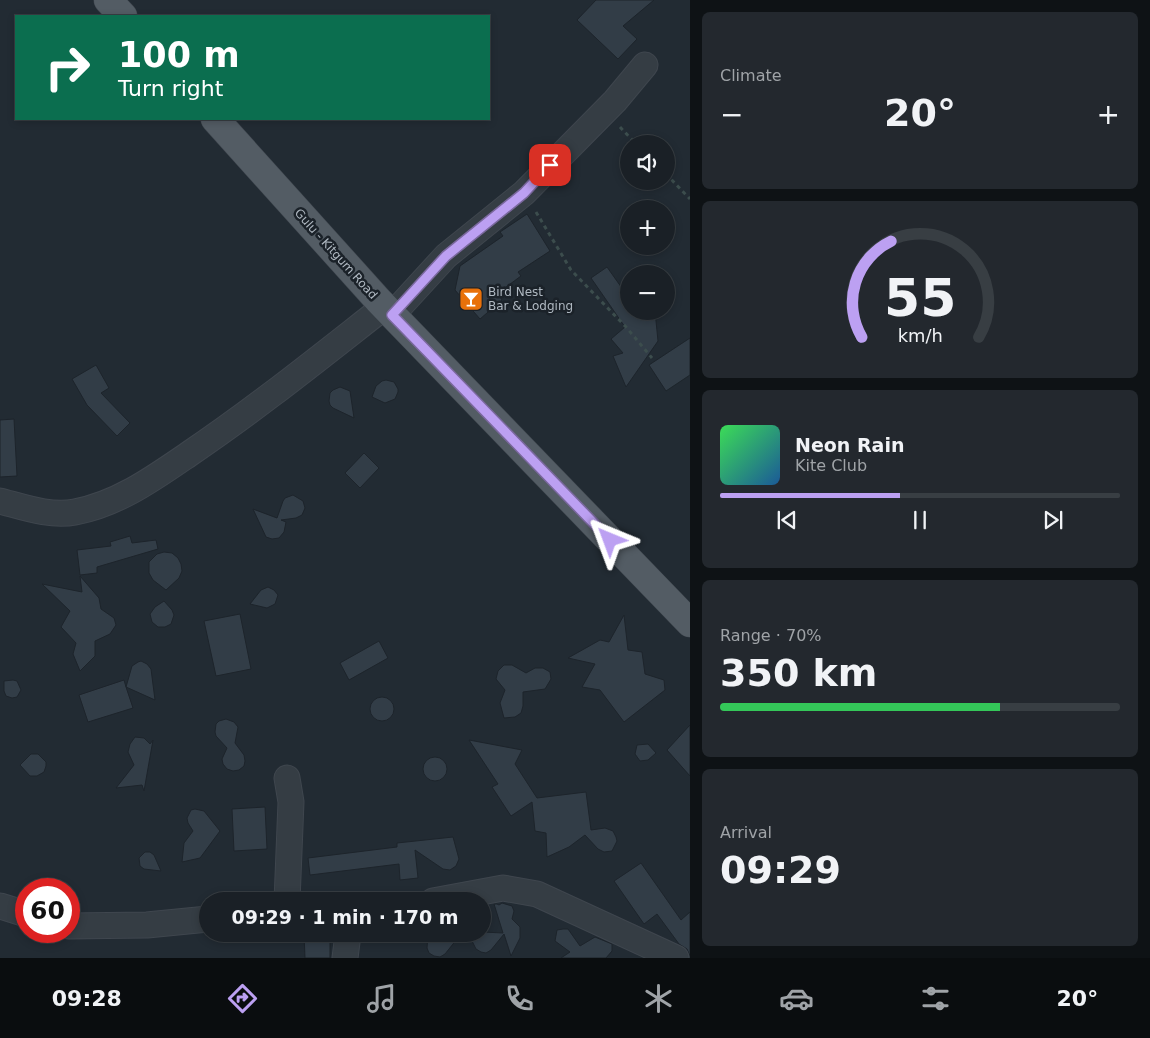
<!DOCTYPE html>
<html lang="en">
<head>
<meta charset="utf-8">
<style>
	:root { --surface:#1a2026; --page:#23282e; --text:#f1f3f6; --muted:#9fa3a7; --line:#383e43; --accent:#bca0f2 }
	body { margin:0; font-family:"DejaVu Sans",sans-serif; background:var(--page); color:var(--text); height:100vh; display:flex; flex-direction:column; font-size:19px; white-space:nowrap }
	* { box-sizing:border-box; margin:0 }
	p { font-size:16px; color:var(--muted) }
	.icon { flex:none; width:28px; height:28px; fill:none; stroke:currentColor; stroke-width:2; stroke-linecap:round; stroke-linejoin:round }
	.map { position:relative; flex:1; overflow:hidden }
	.side { display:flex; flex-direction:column; gap:12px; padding:12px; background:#0e1215; width:460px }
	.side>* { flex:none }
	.top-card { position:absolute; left:15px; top:15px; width:475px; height:105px; border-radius:0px; box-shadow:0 2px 8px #0003,0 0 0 1px var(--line); background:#0b6e4f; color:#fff; overflow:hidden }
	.buttons { position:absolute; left:620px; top:135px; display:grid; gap:10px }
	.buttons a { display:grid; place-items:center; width:55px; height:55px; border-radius:50%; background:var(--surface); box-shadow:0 2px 8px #0003,0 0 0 1px var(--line); font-size:25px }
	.speed { position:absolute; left:15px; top:878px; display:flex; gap:10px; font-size:25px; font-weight:700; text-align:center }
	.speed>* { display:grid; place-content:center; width:65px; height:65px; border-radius:50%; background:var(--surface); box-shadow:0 2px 8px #0003,0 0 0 1px var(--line); line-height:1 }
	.speed .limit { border:8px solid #d22; background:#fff; color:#111 }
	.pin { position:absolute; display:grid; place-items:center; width:42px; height:42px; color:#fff; margin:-21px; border-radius:10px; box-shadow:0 2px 8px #0006 }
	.me { position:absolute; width:55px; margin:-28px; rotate:316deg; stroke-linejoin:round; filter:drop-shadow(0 0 4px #0008) }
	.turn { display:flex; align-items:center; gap:18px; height:105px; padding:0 20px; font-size:22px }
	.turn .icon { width:65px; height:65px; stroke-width:2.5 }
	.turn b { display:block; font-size:35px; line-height:42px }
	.big { font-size:38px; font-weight:600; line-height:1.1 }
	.side .card { flex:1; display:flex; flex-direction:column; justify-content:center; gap:8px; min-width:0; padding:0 18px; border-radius:8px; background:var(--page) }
	.side .dial { align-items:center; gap:0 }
	.dial svg { height:130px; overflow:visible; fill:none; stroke:var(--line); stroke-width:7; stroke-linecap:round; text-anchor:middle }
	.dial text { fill:var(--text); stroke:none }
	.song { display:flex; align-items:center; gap:15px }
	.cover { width:60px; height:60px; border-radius:8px; background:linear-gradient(135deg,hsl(130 70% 55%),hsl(210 70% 35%)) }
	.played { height:5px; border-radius:2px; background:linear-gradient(90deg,var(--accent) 45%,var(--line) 45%) }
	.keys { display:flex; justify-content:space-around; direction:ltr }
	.heat { display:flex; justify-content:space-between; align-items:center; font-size:28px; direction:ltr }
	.charge { height:8px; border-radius:4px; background:linear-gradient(90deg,#34c759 70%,var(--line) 0) }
	.trip { position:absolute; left:199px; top:892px; width:292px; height:50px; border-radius:25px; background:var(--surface); box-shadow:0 2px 8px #0003,0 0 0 1px var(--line); font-weight:600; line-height:50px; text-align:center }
	.menu { display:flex; height:80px; justify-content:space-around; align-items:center; background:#0a0d0f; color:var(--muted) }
	.menu .icon { width:35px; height:35px }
	.menu .on { color:var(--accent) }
	.menu b { font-size:22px; color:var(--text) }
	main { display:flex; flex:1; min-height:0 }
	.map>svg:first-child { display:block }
	.building { fill:#323d47; stroke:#1d242b }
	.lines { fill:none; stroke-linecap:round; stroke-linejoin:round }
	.minor-casing { stroke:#3f464e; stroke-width:27 }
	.major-casing { stroke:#3f464e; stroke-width:29 }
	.path { stroke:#3c4d4d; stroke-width:3; stroke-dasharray:4 4; stroke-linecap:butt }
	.minor { stroke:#353d44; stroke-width:25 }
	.major { stroke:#535c64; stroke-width:28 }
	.route-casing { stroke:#7a689d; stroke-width:12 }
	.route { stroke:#bca0f2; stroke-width:9 }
	.labels { text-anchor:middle; stroke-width:5; stroke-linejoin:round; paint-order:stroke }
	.street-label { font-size:12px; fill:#afb8c1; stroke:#1b2229 }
	.poi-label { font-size:12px; fill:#afb8c1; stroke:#1b2229; text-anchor:start }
</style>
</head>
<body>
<main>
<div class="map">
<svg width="690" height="958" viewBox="0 0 690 958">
	<rect width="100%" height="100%" fill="#222b33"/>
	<path class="building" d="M596 0H654L623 26 637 39 618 59 577 20Z
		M527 214 550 251 518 272 521 276 498 293 502 300 480 319 455 290 460 266 503 236 500 232Z
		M607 267 629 298V311H655L658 341 626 387 613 356 623 353 611 339 625 327 591 278Z
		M690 338V375L666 391 649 365Z
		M96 365 109 388 101 393 130 423 117 436 87 405 72 379Z
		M386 380 394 382 398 389V392L395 399 385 403 372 397 376 386 382 381Z
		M340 387 350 391 354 418 333 408 330 405 329 401 330 393 333 390Z
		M14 419 17 476 0 477V420Z
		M364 453 379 468 360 488 345 473Z
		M293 495 303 501 305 508 302 515 296 518 281 520 286 522 284 532 279 538 272 539 266 537 253 509 277 518 283 501 285 498Z
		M130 536 132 543 156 540 158 549 97 567V573L80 575 77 550 111 546 110 542Z
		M164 552 172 553 178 558 181 564 182 571 179 578 166 590 153 580 149 573V562L157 554Z
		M80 576 99 598 101 609 114 618 116 625 110 634 95 641V656L80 671 73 654 76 643 61 627 70 611 42 584 82 592Z
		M268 587 274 590 278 595 275 604 267 608 250 604 261 590Z
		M164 601 172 610 174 615 171 624 165 627H158L152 622 150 614 155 607Z
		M240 614 251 669 216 676 204 621Z
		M624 615 628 650 642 652 645 674 664 680 665 690 624 722 600 690 582 687 595 664 568 658 600 640 609 642Z
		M379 641 388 658 349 680 340 663Z
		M141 661 147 664 151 669 155 700 126 687 133 708 88 722 79 695 124 680 126 687 132 666 138 662Z
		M504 665H512L526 673 535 668H543L550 672 551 679 545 689 523 692V706L521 713 515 717 504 718 500 703 505 690 496 679 498 671Z
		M13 680 17 681 21 690 17 697 12 698 6 696 4 691V681Z
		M370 709a12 12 0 1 1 24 0a12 12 0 1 1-24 0Z
		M226 719 234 722 238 727 235 743 244 755 245 761 244 766 239 770 233 771 227 769 223 764 222 759 227 748 216 736 215 732 216 724 219 721Z
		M690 725V776L667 750Z
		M135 737 144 738 150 744 153 740 144 791 142 785 116 788 134 765 128 752 130 744Z
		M469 740 522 750 515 764 537 798 586 792 591 830 605 828 613 831 616 837 617 841 612 851 604 852 598 849 585 835 569 847 547 857 546 833 535 831 532 802 511 816 492 787 498 784Z
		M648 744 656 753 648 760 640 761 635 754 637 745Z
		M31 754H38L46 762V766L44 772 37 776H30L20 765Z
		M423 769a12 12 0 1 1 24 0a12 12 0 1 1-24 0Z
		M265 807 267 849 234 851 232 809Z
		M195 809 204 811 220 831 200 858 182 862 184 843 193 831 188 823 187 818 191 810Z
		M453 837 459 859 456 866 450 870 443 869 415 850 418 878 400 880 399 864 310 875 308 858 397 847V843Z
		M145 852H150L154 855 161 871 144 869 140 866 139 858Z
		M641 863 681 920 690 912V956L687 949 679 944 657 914 644 924 614 881Z
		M502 903 512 906 514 911 512 919 520 927V938L511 956 504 934 491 950 486 953 481 952 476 949 470 937 482 934 483 932 503 933 494 904H497L499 905Z
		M563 929H568L580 946 595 937 612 944V951L606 958H561L570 952 555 941 557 930Z
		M304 934H330V958H305Z
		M428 934H461L445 954 440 957 434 956 429 953 427 948Z"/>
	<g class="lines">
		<g class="minor-casing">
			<path id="minor" d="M392 315 446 256 524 193 615 101 645 65
				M0 501C23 507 51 517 75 512 118 504 154 478 189 454 257 408 320 357 384 307
				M287 901 291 802 287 778
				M433 901 503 888 537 894 676 958
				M0 906 26 914
				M69 926 147 925 208 919
				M345 958 348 934"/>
		</g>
		<g class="major-casing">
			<path id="major" d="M108 0 123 16
				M215 119 378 300 690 623"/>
		</g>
		<path class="path" d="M620 127 636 144
			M666 174 690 199
			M536 212 571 270 626 327 652 358"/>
		<use href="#minor" class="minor"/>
		<use href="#major" class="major"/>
	</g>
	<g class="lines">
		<g class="route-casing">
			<path id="route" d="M550 165 524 193 446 256 392 315 610 540"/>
		</g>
		<use href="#route" class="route"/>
	</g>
	<defs>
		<g id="bar-square" transform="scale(1.25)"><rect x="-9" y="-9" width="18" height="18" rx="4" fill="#e8710a" stroke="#1b2229"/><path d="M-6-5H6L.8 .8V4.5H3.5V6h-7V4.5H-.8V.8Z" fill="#fff"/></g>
	</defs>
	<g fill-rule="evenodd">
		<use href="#bar-square" x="471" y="299"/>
	</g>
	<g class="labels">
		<g class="street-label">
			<text transform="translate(336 254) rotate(48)" y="4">Gulu - Kitgum Road</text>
		</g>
		<g class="poi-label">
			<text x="488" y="296">Bird Nest<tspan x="488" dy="14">Bar &amp; Lodging</tspan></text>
		</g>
	</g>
</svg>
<div class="buttons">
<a><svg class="icon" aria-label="sound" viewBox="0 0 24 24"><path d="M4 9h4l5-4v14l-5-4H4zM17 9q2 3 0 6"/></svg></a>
<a>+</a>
<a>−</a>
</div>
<div class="speed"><div class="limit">60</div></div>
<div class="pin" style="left:550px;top:165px;background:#d93025"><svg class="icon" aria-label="arrive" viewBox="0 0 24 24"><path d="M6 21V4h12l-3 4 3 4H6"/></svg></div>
<svg class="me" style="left:610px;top:540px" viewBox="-20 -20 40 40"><path d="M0-17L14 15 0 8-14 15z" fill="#bca0f2" stroke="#fff" stroke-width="4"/></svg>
<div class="trip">09:29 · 1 min · 170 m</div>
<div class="top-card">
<div class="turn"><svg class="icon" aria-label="right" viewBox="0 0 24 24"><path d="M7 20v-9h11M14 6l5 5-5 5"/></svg><div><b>100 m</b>Turn right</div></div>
</div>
</div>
<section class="side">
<div class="card"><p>Climate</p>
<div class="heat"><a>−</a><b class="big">20°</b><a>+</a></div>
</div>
<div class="card dial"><svg viewBox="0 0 100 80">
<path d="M14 69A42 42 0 1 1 86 69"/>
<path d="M14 69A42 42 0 0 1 32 10" stroke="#bca0f2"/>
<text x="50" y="56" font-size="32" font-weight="700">55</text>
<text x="50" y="72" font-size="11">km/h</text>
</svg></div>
<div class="card">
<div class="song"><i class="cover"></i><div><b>Neon Rain</b><p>Kite Club</p></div></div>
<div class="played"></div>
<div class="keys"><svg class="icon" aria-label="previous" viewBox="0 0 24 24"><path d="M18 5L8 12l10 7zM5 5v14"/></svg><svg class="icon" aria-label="pause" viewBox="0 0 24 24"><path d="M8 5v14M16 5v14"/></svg><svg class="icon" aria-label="next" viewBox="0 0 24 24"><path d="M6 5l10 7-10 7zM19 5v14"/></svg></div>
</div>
<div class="card"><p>Range · 70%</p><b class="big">350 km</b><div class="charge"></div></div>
<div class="card"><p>Arrival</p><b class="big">09:29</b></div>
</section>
</main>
<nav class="menu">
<b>09:28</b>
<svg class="icon on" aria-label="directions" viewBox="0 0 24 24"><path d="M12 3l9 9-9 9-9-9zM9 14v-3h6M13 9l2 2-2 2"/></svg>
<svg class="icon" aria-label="music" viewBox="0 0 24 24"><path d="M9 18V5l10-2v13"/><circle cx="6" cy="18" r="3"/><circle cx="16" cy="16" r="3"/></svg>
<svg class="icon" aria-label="phone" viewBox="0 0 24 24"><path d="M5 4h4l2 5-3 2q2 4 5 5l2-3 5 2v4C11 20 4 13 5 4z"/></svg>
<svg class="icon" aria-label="climate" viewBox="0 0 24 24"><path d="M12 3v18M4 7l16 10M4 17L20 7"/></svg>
<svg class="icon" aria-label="car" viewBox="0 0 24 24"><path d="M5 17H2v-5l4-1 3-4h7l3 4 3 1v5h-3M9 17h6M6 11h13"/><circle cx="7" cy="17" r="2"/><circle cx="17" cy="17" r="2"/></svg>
<svg class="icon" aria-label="filters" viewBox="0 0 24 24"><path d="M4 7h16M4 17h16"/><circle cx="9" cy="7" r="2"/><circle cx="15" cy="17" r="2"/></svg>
<b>20°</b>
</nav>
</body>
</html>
